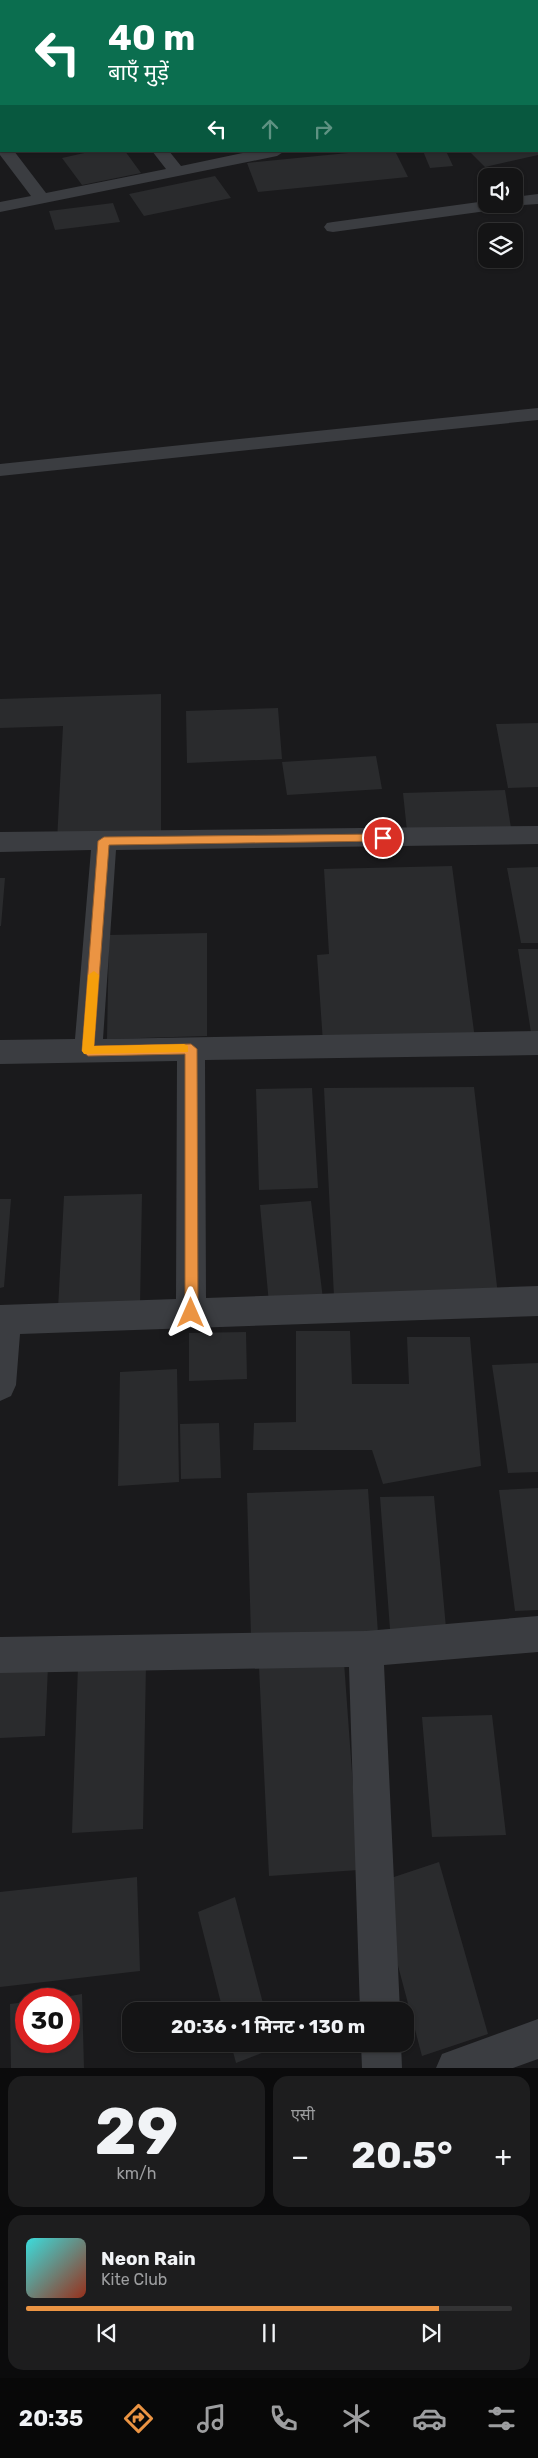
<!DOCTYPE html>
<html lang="hi">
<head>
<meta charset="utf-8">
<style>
	:root { --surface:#141415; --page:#1d1d1e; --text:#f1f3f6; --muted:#9d9ea0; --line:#333334; --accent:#eb9443 }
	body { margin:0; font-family:Rubik,"Noto Sans Devanagari",sans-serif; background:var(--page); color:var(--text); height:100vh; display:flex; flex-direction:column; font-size:19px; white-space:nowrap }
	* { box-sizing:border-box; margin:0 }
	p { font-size:16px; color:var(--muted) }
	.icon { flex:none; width:28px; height:28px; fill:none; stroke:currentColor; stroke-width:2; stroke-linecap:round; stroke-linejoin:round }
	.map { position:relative; height:2068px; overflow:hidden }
	.details { display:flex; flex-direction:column; gap:8px; padding:8px; background:#0b0b0c; flex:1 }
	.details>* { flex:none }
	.guide { position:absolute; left:0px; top:0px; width:539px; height:152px; box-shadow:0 1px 4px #0004,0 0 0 1px var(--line); background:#0b6e4f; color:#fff; overflow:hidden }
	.controls { position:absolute; left:478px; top:168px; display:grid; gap:10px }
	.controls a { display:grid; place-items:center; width:45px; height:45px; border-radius:10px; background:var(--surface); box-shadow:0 1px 4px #0004,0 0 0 1px var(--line); font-size:25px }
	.speed { position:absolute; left:15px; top:1988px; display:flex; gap:10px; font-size:25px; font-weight:700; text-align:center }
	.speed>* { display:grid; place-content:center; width:65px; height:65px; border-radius:50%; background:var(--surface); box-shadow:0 1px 4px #0004,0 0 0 1px var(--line); line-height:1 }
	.speed .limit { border:8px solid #d22; background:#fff; color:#111 }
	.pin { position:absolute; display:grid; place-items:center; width:42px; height:42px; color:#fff; margin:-21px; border:2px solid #fff; border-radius:50%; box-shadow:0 1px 5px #0007 }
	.me { position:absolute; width:55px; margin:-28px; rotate:0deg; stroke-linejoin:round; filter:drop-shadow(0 0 4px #0008) }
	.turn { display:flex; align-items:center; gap:18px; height:105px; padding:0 25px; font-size:22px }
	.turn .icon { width:65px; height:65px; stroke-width:2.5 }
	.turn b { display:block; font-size:35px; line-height:42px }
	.lanes { display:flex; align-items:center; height:48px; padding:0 25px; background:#0003; justify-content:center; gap:25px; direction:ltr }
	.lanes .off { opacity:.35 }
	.big { font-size:38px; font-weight:700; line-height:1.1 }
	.details .tile { flex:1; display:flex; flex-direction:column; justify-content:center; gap:8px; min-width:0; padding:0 18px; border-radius:15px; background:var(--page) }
	.details .dial { align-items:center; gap:0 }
	.dial b { font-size:65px; line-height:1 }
	.song { display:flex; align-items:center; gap:15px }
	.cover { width:60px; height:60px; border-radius:8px; background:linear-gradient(135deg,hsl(180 70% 55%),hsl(10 70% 35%)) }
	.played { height:5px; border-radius:2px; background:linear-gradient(90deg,var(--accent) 85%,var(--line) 85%) }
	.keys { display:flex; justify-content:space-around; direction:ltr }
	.heat { display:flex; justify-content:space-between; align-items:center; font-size:28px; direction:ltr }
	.details .tiles { flex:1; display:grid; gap:8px; grid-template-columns:1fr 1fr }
	.tile:last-child { grid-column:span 2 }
	.trip { position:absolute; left:122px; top:2002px; width:292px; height:50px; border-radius:15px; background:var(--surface); box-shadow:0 1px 4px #0004,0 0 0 1px var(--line); font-weight:700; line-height:50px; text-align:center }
	.tabs { display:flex; height:80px; justify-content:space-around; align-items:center; background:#080808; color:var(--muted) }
	.tabs .icon { width:35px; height:35px }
	.tabs .on { color:var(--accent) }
	.tabs b { font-size:22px; color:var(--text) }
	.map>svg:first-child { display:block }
	.building { fill:#2a2b2d }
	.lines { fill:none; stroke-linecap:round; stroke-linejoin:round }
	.minor { fill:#3b3d41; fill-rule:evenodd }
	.route { fill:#eb9443; stroke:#99602c }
	.slow { fill:#f59e0b }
</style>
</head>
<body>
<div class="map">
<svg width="538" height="2068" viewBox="0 0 538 2068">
	<rect width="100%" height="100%" fill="#1a1a1c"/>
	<path class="building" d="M93 151H125L141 173 82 185 62 158Z
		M368 151H395L408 177 258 192 247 163Z
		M423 151H446L453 166 430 168Z
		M469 151H538V155L485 167Z
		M215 176 231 198 144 216 129 194Z
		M113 203 120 222 55 230 49 211Z
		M161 694V838L57 841 63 726 0 728V699Z
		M278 708 282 759 187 763 186 711Z
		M538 723V787L508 788 496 724Z
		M376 756 382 789 287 795 282 762Z
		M505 790 511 828 407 831 403 793Z
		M452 866 475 1039 323 1043 317 955 329 954 324 869Z
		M538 867V943H521L507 868Z
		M0 878H5L1 926H0Z
		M207 933V1036L107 1039 109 935Z
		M518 949H538V1039H532Z
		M474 1087 498 1295 334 1297 324 1088Z
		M312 1088 318 1188 259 1190 256 1089Z
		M142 1194 140 1307 58 1309 64 1196Z
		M0 1199H11L4 1287 0 1288Z
		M311 1201 323 1299 269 1304 260 1205Z
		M296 1331H350L352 1384H409L407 1337H470L481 1466 383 1484 372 1450H253L254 1423 296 1422Z
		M246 1332 247 1379 189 1381V1333Z
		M538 1363V1472L508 1473 492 1365Z
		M177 1369 179 1482 118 1486 120 1372Z
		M219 1423 221 1478 181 1479 180 1424Z
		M538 1488V1610L515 1611 499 1490Z
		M368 1489 378 1633 251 1637 247 1493Z
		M434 1496 446 1628 390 1629 380 1497Z
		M344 1662 359 1870 269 1876 259 1667Z
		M146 1664 143 1829 72 1833 78 1666Z
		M48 1666 45 1736 0 1738V1669Z
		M492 1715 506 1835 432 1837 422 1717Z
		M439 1862 488 2034 422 2056 376 1883Z
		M137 1877 140 1971 0 1987V1892Z
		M235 1897 265 2011H223L198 1912Z
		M82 1994 84 2068H11L10 2004 26 2002V2041H69V1999L58 1998Z
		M231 2044H274L275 2048 236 2063Z"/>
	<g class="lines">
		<path class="minor" d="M16 0H30L31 1H17Z
			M143 0H157L158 1H144Z
			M387 0H401L402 1H388Z
			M0 45H1V53H0Z
			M0 147 1 151H14L46 193 166 169 152 151H169L181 166 252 151H285L277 156 0 212V202L31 196 0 155Z
			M538 194V204L508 206 501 209 333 232 327 231 324 227 327 223 333 222 486 201V204H514V197Z
			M538 408V420L0 476V464Z
			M538 826V844L116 850 103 1039 538 1031V1055L205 1060 206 1298 538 1286V1316L20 1334 16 1385 11 1396 0 1401V1305L176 1299 177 1061 0 1064V1040L75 1039 91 850 0 852V832Z
			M538 1616V1652L384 1665 400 2011H360L349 1667 0 1673V1637L366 1631Z
			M538 2019V2059L513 2068H436L442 2054Z
			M361 2044H401L402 2068H362Z"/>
	</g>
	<path class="route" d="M383 834 388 838 383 841 109 845 94 1046 191 1044 197 1049 198 1313 196 1317 191 1319 187 1317 185 1313V1054L88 1056 82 1051 98 841 104 837Z"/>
	<path class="slow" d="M94 971 99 975 94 1046 184 1044 188 1046V1052L84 1054 82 1051 88 975Z"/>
</svg>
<div class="controls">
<a><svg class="icon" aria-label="sound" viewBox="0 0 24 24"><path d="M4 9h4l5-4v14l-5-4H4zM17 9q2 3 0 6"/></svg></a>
<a><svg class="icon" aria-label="layers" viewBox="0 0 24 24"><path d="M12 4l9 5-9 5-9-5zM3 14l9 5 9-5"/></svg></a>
</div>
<div class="speed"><div class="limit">30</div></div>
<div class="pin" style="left:383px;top:838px;background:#d93025"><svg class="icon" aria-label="arrive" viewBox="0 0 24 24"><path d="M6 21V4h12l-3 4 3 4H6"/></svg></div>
<svg class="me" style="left:191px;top:1313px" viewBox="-20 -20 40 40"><path d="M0-17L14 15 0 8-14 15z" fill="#eb9443" stroke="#fff" stroke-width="4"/></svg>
<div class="trip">20:36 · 1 मिनट · 130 m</div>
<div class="guide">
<div class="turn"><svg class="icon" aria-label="left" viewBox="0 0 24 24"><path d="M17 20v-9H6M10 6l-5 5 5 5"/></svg><div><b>40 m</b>बाएँ मुड़ें</div></div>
<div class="lanes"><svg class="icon" aria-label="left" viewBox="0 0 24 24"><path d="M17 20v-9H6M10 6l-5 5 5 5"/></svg><svg class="icon off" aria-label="ahead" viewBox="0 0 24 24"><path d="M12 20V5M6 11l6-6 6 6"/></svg><svg class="icon off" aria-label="right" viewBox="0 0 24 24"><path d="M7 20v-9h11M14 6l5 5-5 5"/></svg></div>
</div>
</div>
<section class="details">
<div class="tiles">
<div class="tile dial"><b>29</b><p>km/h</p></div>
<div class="tile"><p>एसी</p>
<div class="heat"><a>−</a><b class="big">20.5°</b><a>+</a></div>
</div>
<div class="tile">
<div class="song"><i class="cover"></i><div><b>Neon Rain</b><p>Kite Club</p></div></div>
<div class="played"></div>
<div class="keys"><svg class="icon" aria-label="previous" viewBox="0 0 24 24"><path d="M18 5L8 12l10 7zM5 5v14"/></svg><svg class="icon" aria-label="pause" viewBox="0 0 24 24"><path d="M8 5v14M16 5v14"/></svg><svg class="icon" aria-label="next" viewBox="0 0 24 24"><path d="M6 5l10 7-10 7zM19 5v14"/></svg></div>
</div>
</div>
</section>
<nav class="tabs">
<b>20:35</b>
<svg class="icon on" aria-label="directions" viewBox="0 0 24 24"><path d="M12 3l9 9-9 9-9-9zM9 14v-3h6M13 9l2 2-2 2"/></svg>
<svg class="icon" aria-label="music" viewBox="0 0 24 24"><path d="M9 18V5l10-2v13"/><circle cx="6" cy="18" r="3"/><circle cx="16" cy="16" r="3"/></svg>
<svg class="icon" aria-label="phone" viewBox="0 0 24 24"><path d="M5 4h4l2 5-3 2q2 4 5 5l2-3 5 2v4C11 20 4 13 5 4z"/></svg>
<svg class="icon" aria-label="climate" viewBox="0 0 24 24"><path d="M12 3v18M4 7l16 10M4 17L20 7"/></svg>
<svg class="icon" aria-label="car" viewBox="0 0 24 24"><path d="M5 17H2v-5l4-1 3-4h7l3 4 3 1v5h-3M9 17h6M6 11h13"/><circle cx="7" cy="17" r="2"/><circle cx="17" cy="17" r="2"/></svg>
<svg class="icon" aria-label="filters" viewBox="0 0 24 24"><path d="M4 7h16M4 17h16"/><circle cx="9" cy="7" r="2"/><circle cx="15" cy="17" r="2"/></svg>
</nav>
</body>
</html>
